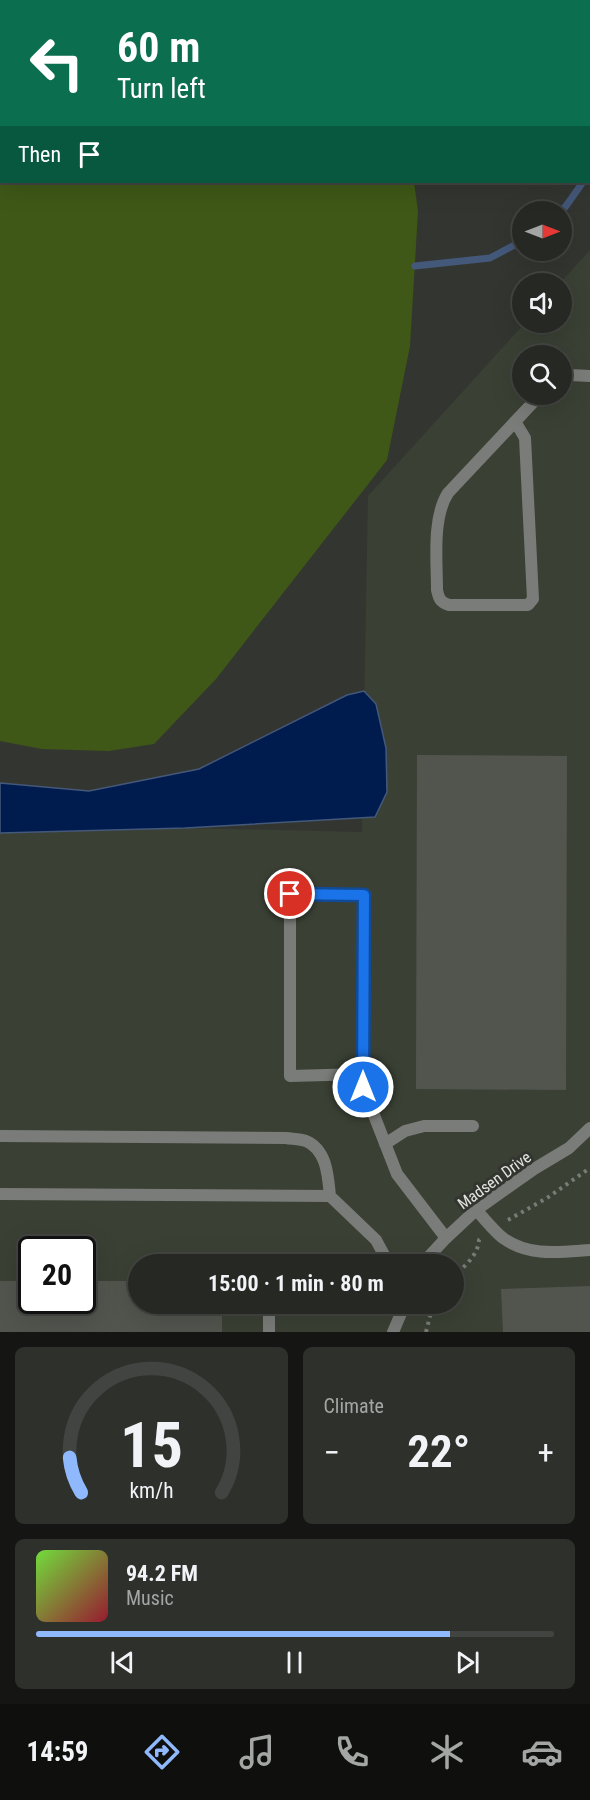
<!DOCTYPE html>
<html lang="en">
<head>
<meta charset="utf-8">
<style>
	:root { --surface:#262824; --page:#2e302c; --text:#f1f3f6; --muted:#a4a6a6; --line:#424441; --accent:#8fb8fd }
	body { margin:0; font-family:"Roboto Condensed",sans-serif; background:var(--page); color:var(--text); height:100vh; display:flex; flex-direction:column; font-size:22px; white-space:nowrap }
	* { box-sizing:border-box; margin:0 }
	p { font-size:20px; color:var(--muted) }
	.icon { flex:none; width:33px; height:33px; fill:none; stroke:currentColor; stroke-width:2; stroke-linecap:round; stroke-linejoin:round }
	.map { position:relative; height:1332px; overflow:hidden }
	.drawer { display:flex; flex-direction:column; gap:15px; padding:15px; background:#151614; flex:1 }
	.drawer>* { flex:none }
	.hud { position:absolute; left:0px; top:0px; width:591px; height:183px; box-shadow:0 6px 24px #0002,0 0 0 2px var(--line); background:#0b6e4f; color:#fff; overflow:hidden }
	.needle { width:39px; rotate:90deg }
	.controls { position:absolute; left:512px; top:201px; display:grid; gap:12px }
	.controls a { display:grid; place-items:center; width:60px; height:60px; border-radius:50%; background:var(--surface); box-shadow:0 6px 24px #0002,0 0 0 2px var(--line); font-size:30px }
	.speed { position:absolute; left:18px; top:1236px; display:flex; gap:12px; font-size:30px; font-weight:700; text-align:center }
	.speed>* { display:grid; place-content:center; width:78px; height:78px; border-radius:50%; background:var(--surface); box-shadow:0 6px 24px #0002,0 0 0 2px var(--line); line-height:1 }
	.speed .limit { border:3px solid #111; border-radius:9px; background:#fff; color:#111 }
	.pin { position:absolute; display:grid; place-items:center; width:51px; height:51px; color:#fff; margin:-26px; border:3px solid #fff; border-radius:50%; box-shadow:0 2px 6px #0007 }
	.me { position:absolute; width:66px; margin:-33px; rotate:0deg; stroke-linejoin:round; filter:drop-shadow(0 0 4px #0008) }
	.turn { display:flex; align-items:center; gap:21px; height:126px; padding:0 18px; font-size:27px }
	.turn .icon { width:78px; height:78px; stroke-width:2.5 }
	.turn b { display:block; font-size:42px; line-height:51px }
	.then { display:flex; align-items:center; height:57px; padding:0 18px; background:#0003; gap:12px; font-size:22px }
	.big { font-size:45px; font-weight:700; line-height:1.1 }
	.drawer .tile { flex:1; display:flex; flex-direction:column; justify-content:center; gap:9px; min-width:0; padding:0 21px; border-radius:9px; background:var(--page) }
	.drawer .dial { align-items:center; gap:0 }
	.dial svg { height:156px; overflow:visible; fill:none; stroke:var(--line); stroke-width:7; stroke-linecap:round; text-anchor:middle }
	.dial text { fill:var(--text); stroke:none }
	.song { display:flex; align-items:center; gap:18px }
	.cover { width:72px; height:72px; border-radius:9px; background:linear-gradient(135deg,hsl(100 70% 55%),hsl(350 70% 35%)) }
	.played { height:6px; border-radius:3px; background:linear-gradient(90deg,var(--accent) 80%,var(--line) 80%) }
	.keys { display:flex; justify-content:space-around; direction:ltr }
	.heat { display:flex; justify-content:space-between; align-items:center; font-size:33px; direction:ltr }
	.drawer .tiles { flex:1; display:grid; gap:15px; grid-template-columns:1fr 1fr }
	.tile:last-child { grid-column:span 2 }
	.trip { position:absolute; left:128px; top:1254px; width:336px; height:60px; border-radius:30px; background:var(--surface); box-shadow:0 6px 24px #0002,0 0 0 2px var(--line); font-weight:700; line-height:60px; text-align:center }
	.tabs { display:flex; height:96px; justify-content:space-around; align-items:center; background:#0f100e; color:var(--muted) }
	.tabs .icon { width:42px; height:42px }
	.tabs .on { color:var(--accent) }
	.tabs b { font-size:27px; color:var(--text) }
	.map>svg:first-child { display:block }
	.built { fill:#3a4034; fill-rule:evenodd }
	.green { fill:#3f5817 }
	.water { fill:#001c4e; stroke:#44587a; stroke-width:1.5 }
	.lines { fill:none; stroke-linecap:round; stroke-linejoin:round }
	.stream { stroke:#44587a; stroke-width:7 }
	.building { fill:#52554e }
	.path { stroke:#787b76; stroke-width:4; stroke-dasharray:3 4.5; stroke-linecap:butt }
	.lane { stroke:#7a7c79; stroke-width:12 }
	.street { stroke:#7a7c79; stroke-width:12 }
	.route-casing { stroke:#114b97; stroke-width:15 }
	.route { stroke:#1a73e8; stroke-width:10 }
	.labels { text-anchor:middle; stroke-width:6; stroke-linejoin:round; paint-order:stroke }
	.street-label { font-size:16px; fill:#e3e5e1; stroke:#333630 }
</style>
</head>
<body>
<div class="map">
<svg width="590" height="1332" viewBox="0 0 590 1332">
	<rect width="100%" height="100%" fill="#333630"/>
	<path class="built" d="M498 0H590V97V2H499Z
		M590 250V1332H0V824L362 832 368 496 525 323 561 322 560 283ZM522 356H561V394H522ZM32 1250H82V1300H32ZM138 1264H453V1304H138Z"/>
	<path class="green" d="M0 0H356L357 1 2 2V182H414L418 211 410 346 387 460 216 679 154 744 109 751 42 749 0 741Z"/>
	<path class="water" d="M364 691 376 704 386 748 387 792 375 817 185 828 0 833V783L89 791 199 769 347 695Z"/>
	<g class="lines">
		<path class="stream" d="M560 212 566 206 583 182
			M415 266 490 258 522 241"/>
	</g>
	<path class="building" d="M417 755 567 756 566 1090 416 1089Z
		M0 1281H32V1300H82V1281H138V1304H222V1332H0Z
		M590 1286V1332H503L501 1289Z"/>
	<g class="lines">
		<path class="path" d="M545 0 546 2
			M590 49V50
			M508 1220 547 1198 590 1168
			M453 1278C463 1267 478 1256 479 1240L482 1238
			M426 1332 430 1316 437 1304"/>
		<path class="lane" d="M561 378 570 375 590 376
			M516 423 525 438 533 599 528 605H449C440 602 439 599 437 590 437 561 432 518 448 493L541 394
			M363 1074 290 1076V894L364 895 363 1087 397 1174 446 1238
			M0 1136 286 1138C292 1139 300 1139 306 1141 327 1150 328 1176 330 1196
			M385 1144 405 1131 424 1126H473
			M0 1194 330 1196 376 1240 389 1264
			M476 1210C485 1219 493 1230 503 1238 529 1257 560 1252 590 1250
			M269 1332V1304"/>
		<path class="street" d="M516 0 518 2
			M590 87V88
			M422 1264 446 1238 476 1210 534 1169 569 1148 590 1128
			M393 1332 405 1304"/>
	</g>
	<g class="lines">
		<g class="route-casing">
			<path id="route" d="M290 894 364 895 363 1087"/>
		</g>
		<use href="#route" class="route"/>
	</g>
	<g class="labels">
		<g class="street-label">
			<text transform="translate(494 1180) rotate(-36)" y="6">Madsen Drive</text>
		</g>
	</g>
</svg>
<div class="controls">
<a><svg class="needle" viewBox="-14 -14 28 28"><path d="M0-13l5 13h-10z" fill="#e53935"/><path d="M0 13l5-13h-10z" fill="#a4a6a6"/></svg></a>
<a><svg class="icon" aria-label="sound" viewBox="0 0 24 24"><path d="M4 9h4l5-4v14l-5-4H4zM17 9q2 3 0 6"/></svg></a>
<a><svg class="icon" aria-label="search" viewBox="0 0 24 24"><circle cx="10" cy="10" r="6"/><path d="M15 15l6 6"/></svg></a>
</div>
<div class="speed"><div class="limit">20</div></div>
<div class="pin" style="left:290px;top:894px;background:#d93025"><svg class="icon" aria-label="arrive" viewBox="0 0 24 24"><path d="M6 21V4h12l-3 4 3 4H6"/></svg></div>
<svg class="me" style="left:363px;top:1087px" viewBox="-20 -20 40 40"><circle r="17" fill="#1a73e8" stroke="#fff" stroke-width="3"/><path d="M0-11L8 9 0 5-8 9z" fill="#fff"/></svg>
<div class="trip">15:00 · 1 min · 80 m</div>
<div class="hud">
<div class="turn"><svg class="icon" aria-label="left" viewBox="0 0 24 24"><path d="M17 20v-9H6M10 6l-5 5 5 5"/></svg><div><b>60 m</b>Turn left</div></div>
<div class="then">Then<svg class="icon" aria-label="arrive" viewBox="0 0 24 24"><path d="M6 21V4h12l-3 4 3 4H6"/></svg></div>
</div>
</div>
<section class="drawer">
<div class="tiles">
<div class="tile dial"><svg viewBox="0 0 100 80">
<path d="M14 69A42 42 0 1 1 86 69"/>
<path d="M14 69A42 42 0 0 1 8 51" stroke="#8fb8fd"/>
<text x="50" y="56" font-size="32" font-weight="700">15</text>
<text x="50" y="72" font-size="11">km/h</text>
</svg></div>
<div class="tile"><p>Climate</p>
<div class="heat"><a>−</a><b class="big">22°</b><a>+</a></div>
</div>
<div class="tile">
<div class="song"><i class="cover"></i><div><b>94.2 FM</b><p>Music</p></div></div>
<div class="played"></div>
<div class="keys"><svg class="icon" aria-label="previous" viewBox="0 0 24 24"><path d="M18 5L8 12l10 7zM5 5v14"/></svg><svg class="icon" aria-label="pause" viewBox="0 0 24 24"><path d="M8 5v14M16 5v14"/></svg><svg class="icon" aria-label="next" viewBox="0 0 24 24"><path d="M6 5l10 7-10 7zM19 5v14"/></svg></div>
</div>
</div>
</section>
<nav class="tabs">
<b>14:59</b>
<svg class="icon on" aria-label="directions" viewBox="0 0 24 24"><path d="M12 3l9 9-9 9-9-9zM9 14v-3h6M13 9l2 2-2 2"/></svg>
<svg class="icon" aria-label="music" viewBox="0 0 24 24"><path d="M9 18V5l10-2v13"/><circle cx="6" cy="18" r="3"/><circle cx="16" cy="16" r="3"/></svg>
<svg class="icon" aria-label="phone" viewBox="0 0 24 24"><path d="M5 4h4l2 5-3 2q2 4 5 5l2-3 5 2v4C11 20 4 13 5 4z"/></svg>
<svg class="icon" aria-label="climate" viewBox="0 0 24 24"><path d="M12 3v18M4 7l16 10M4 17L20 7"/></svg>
<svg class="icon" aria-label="car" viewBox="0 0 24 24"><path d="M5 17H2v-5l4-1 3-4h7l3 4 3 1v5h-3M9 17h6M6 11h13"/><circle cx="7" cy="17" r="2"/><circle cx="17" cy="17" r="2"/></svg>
</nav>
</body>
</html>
